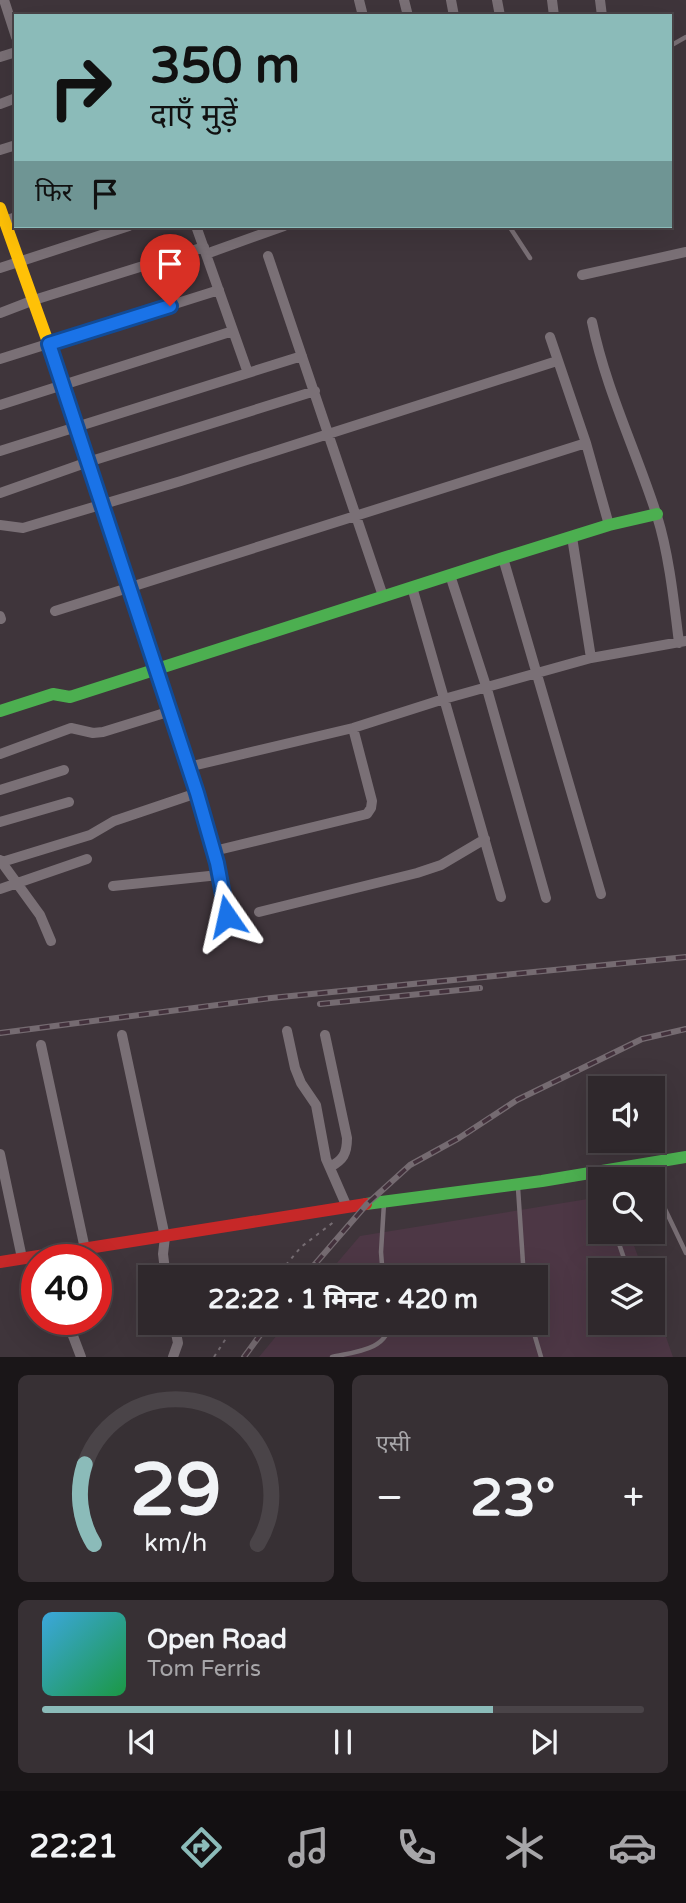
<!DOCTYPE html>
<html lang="hi">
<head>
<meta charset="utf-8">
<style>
	:root { --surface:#2f282c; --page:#373034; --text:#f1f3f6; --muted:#a7a6a9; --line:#4a4448; --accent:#8bbbb9 }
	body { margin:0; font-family:"Varela Round","Noto Sans Devanagari",sans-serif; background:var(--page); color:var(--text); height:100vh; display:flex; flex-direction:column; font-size:26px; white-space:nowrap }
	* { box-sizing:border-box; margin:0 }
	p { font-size:23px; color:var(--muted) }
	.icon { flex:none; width:38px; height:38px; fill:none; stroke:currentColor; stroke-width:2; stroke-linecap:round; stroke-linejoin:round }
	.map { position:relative; height:1357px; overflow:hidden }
	.details { display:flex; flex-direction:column; gap:18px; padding:18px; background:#1a1618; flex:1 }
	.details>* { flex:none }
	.guide { position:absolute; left:14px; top:14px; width:658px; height:214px; border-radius:0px; box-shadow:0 7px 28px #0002,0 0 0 2px var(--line); background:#8bbbb9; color:#111; overflow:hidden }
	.controls { position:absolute; left:588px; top:1076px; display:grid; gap:14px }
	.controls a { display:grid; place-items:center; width:77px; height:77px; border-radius:0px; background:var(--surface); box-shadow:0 7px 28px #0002,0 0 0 2px var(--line); font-size:35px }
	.speed { position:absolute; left:21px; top:1244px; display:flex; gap:14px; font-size:35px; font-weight:700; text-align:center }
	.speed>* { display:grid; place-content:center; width:91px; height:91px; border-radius:50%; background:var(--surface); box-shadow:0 7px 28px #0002,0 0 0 2px var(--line); line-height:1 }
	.speed .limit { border:10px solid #d22; background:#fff; color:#111 }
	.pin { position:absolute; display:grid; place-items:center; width:60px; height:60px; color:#fff; margin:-72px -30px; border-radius:50% 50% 50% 0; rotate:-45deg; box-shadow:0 0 7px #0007 }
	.pin .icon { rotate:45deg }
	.me { position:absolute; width:77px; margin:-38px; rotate:349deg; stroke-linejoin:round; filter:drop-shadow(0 0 5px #0008) }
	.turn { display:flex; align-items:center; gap:24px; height:147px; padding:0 21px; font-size:32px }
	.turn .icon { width:91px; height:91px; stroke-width:2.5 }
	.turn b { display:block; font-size:49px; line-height:60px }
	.then { display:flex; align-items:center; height:66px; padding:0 21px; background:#0003; gap:14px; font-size:26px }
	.big { font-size:52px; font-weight:700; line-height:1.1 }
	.details .widget { flex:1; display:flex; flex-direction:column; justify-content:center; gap:10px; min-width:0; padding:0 24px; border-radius:10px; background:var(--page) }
	.details .dial { align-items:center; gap:0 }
	.dial svg { height:182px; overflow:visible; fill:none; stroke:var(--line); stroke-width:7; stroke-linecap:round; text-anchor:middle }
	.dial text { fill:var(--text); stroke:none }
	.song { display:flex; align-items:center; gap:21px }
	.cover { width:84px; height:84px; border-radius:10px; background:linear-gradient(135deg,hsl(200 70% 55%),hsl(140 70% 35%)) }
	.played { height:7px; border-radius:4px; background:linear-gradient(90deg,var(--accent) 75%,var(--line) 75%) }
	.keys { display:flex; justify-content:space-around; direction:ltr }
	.heat { display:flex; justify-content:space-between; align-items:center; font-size:38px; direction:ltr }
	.details .tiles { flex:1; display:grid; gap:18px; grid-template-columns:1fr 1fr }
	.widget:last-child { grid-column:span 2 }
	.trip { position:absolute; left:138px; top:1265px; width:410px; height:70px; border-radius:0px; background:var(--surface); box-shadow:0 7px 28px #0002,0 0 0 2px var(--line); font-weight:700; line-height:70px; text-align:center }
	.menu { display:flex; height:112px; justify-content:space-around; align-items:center; background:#131012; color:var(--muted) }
	.menu .icon { width:49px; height:49px }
	.menu .active { color:var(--accent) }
	.menu b { font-size:32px; color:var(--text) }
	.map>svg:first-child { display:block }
	.built { fill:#4d3745 }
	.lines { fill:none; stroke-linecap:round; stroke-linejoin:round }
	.path { stroke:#756c72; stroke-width:2; stroke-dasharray:3.5 5; stroke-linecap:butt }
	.lane { stroke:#7a7076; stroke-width:4.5 }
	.street { stroke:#7a7076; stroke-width:10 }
	.fast { stroke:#4caf50; stroke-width:12 }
	.slow { stroke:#ffc107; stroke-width:12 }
	.jam { stroke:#c62828; stroke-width:12 }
	.rail-casing { stroke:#756b71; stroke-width:6 }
	.rail { stroke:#43313c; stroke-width:3.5; stroke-dasharray:10; stroke-linecap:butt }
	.route-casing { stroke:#114b97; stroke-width:18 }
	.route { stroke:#1a73e8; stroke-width:12 }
</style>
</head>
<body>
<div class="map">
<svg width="686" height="1357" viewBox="0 0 686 1357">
	<rect width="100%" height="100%" fill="#3f353b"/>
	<path class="built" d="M600 1197V1232H629L643 1270H600V1323H653V1300L673 1357H259L287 1323H536V1278L325 1277 360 1236Z"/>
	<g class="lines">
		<path class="path" d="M275 1278 301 1247 335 1221
			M214 1357 236 1323"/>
		<path class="lane" d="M670 46 686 37
			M509 226 530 258
			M638 1180 642 1174 640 1166
			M653 1184 686 1253
			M518 1188 524 1278
			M615 1232 628 1270
			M383 1278 381 1252 384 1203
			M531 1323 541 1357
			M646 1323 649 1334
			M332 1357C353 1352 389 1350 389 1323"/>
		<path class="street" d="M4 0 16 37
			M359 0 363 16
			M404 0 408 16
			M451 0 454 16
			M497 0 500 16
			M552 0 554 16
			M600 0 602 16
			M0 57 16 52
			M0 104 16 98
			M0 150 16 145
			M5 221 16 217
			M196 226 248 373
			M206 254 284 226
			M268 256 383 596
			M0 268 129 226
			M582 275 686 252
			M0 313 34 300 204 247
			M592 322C606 390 636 450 657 516 669 554 674 602 679 643
			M550 337 586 443 609 525
			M0 359 219 290
			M0 405 233 331
			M0 451 302 356
			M0 493 88 462 315 391
			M0 525 23 528 181 481 557 361
			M572 537 591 658
			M503 558 601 894
			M450 575 487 689 546 898
			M412 587 501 897
			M55 611 586 443
			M0 616 1 619
			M0 754 71 728 93 733 103 732 171 711
			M188 767 353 728 444 699 591 658 686 641
			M0 790 64 770
			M0 822 69 802
			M214 851 367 814 371 808 372 801 353 728
			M0 860 40 915 51 941
			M2 862 90 835 114 821 197 793
			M113 886 219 875
			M0 889 87 859
			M259 912 417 873 441 865 485 839
			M287 1031 295 1068 301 1083 316 1105 326 1159 347 1207
			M122 1035 165 1237 163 1254 166 1278
			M325 1035 347 1138C347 1154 343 1160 330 1167
			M41 1045 85 1249
			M0 1154 22 1258
			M67 1320 81 1357
			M173 1357 178 1343 174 1323"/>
		<path class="fast" d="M0 711 53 694 70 697 503 558 609 525 657 514
			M192 780 217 863 227 917
			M366 1204 542 1181 686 1157"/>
		<path class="slow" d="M0 208 78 426 192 780"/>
		<path class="jam" d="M0 1262 366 1204"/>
		<g class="rail-casing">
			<path id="rail" d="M320 1004 480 988
				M0 1033 271 998 686 957
				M303 1278 367 1204 410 1165 459 1138 517 1100 642 1039 686 1029
				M244 1357 269 1323"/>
		</g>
		<use href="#rail" class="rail"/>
	</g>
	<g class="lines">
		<g class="route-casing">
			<path id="route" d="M170 306 49 344 197 793 217 863 227 916"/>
		</g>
		<use href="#route" class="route"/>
	</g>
</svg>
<div class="controls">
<a><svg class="icon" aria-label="sound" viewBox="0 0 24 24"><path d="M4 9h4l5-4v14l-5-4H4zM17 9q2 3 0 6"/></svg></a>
<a><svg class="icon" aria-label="search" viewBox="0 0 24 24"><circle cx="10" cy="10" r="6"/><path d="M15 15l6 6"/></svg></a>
<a><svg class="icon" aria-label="layers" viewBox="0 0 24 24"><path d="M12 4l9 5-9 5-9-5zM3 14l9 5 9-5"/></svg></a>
</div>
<div class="speed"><div class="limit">40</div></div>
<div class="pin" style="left:170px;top:306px;background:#d93025"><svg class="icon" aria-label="arrive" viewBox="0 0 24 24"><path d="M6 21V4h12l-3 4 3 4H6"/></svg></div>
<svg class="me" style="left:227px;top:916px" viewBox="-20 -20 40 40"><path d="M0-17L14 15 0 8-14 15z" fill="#1a73e8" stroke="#fff" stroke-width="4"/></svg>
<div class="trip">22:22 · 1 मिनट · 420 m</div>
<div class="guide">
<div class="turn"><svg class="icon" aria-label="right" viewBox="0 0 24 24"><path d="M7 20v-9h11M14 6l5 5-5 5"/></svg><div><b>350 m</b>दाएँ मुड़ें</div></div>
<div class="then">फिर<svg class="icon" aria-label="arrive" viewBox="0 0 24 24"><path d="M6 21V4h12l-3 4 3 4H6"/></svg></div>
</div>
</div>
<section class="details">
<div class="tiles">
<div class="widget dial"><svg viewBox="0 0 100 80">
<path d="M14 69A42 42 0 1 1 86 69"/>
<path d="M14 69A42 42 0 0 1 10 34" stroke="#8bbbb9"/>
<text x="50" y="56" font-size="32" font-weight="700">29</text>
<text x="50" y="72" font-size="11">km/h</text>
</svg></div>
<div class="widget"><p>एसी</p>
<div class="heat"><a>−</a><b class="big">23°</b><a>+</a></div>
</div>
<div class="widget">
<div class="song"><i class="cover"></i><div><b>Open Road</b><p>Tom Ferris</p></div></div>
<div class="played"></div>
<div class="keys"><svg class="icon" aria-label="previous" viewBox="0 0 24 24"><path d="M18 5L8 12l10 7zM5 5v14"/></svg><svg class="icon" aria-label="pause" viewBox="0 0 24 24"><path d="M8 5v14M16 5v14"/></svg><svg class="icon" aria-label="next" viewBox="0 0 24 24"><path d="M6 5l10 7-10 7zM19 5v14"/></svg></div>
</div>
</div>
</section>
<nav class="menu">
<b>22:21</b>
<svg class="icon active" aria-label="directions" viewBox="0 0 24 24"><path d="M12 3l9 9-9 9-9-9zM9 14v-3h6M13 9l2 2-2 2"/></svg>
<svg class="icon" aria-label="music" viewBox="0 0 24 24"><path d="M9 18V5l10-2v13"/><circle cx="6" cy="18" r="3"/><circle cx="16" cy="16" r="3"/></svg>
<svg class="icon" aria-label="phone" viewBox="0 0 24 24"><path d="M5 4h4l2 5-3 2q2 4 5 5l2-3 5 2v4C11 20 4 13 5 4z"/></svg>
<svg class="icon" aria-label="climate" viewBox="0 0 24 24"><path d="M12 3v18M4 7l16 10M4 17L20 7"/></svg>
<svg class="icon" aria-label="car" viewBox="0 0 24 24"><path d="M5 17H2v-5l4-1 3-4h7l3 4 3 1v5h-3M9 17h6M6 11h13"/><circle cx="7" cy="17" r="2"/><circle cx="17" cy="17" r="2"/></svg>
</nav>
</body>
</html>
